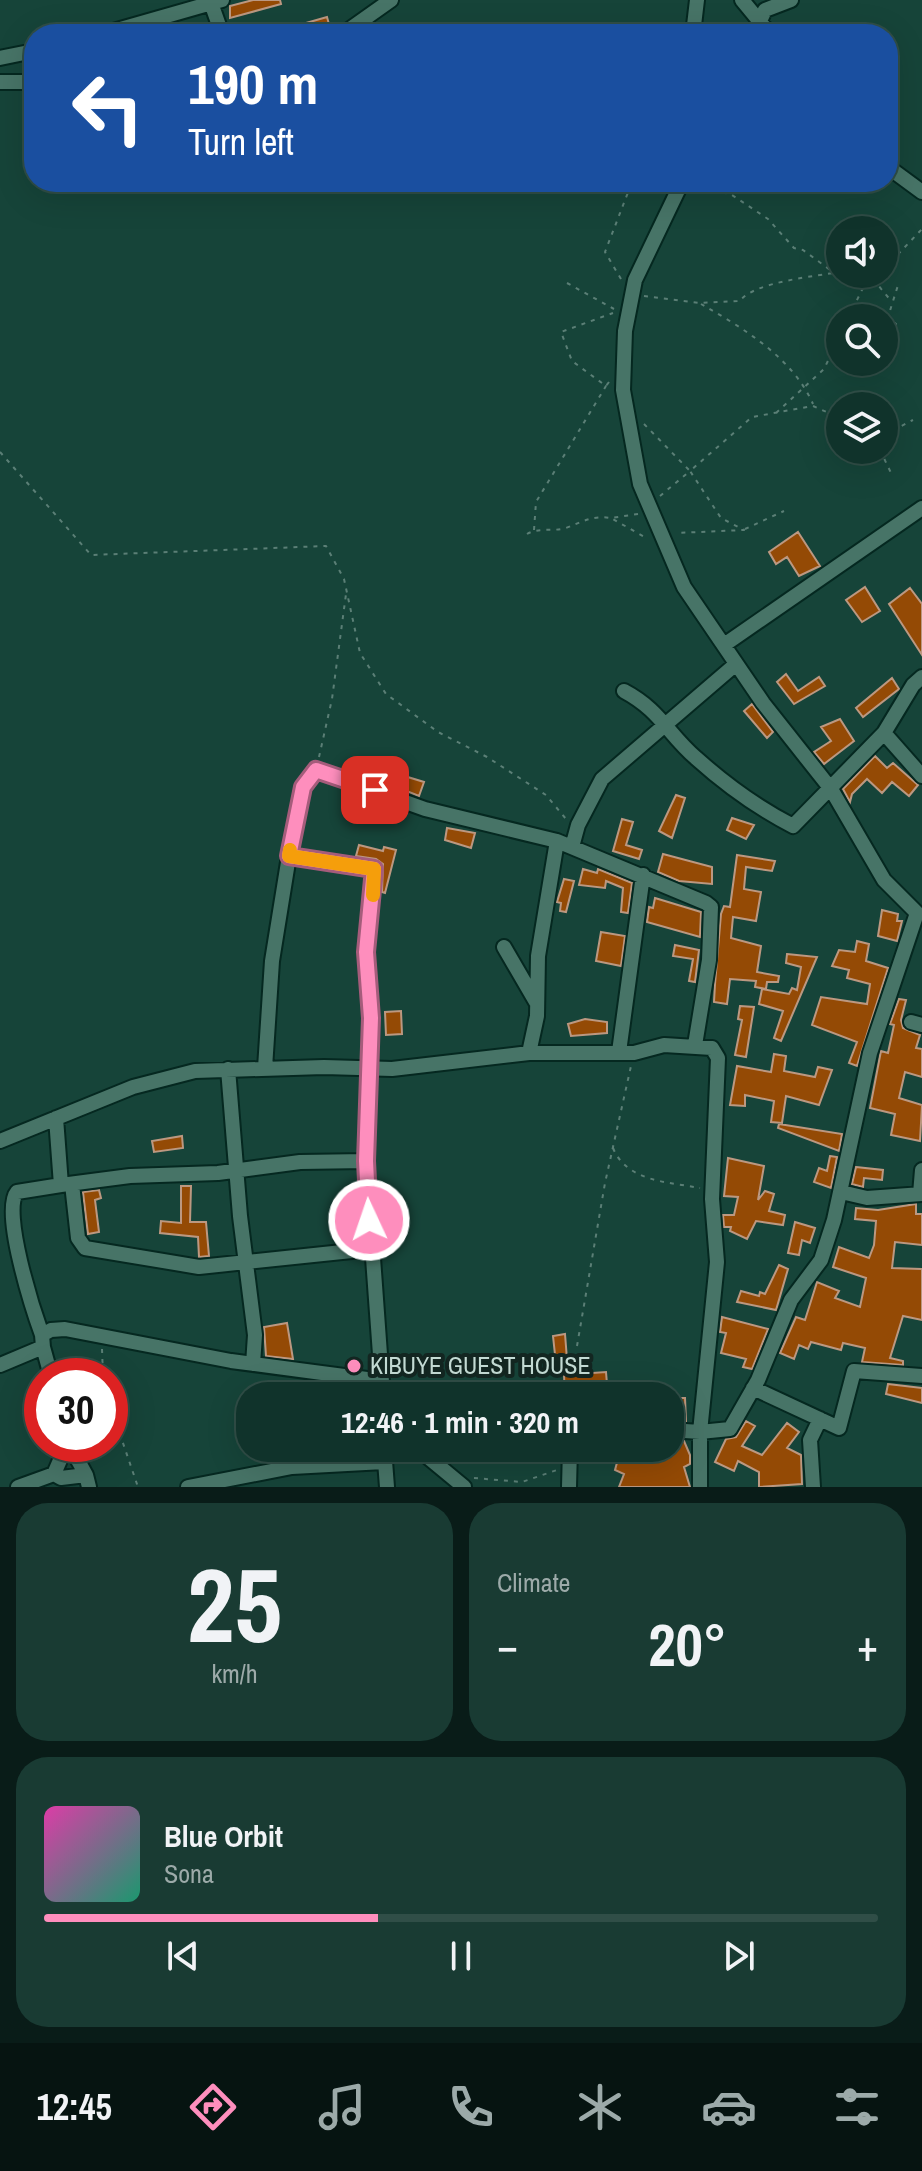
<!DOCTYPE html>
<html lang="en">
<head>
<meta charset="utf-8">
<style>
	:root { --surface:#10332b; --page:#193b33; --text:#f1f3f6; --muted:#9caaa9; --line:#304e47; --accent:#fe8ebd }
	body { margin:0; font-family:"Archivo Narrow",sans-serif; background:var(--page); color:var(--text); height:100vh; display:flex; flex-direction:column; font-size:30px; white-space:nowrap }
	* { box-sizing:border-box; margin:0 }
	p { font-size:26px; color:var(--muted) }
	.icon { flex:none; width:44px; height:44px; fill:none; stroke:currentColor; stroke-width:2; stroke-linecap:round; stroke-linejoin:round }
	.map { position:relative; height:1487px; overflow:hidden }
	.drawer { display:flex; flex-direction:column; gap:16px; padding:16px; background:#091c18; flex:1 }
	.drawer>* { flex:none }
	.banner { position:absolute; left:24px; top:24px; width:874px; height:168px; border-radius:32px; box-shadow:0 8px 32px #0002,0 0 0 2px var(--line); background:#1a4fa0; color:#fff; overflow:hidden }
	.buttons { position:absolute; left:826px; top:216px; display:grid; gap:16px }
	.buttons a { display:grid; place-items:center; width:72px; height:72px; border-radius:50%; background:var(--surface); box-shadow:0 8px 32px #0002,0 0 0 2px var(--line); font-size:40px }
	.speed { position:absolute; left:24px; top:1358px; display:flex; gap:16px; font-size:40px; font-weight:700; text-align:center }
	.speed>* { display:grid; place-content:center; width:104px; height:104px; border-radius:50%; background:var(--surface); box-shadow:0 8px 32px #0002,0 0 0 2px var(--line); line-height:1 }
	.speed .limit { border:12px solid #d22; background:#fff; color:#111 }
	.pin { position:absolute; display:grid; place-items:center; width:68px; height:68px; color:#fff; margin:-34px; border-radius:16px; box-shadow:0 4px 12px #0006 }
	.me { position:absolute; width:88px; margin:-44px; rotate:357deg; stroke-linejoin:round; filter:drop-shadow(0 0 6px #0008) }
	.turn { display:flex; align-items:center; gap:28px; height:168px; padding:0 32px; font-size:36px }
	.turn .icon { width:104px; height:104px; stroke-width:2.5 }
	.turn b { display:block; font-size:56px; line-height:68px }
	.big { font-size:60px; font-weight:700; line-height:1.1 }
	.drawer .card { flex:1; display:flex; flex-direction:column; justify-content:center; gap:12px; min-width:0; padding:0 28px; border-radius:32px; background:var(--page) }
	.drawer .dial { align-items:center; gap:0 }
	.dial b { font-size:104px; line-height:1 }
	.song { display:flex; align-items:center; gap:24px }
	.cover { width:96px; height:96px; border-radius:12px; background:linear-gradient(135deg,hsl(320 70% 55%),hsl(160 70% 35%)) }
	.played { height:8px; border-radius:4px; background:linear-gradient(90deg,var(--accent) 40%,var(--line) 40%) }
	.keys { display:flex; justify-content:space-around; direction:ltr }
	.heat { display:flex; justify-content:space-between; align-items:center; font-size:44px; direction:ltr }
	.drawer .tiles { flex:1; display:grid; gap:16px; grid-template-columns:1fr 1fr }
	.card:last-child { grid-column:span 2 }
	.trip { position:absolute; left:236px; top:1382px; width:448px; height:80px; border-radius:32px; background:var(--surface); box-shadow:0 8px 32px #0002,0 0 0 2px var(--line); font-weight:700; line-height:80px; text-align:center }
	.dock { display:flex; height:128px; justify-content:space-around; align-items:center; background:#061411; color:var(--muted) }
	.dock .icon { width:56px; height:56px }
	.dock .selected { color:var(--accent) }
	.dock b { font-size:36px; color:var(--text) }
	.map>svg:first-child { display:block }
	.building { fill:#944a05; stroke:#bc9881; stroke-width:2 }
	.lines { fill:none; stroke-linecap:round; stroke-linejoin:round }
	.minor-casing { stroke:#052820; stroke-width:18 }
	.path { stroke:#5b7f76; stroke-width:2; stroke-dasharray:4 6; stroke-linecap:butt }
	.minor { stroke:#477467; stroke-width:14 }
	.route-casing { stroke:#a55c7b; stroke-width:20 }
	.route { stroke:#fe8ebd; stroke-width:14 }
	.slow { stroke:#f59e0b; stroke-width:14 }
	.poi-dot { fill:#fe8ebd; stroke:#132621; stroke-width:3 }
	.labels { text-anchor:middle; stroke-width:8; stroke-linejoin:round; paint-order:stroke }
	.poi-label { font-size:24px; fill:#c4dbd4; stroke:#132621; text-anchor:start }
</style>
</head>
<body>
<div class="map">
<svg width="922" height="1487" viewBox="0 0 922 1487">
	<rect width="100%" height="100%" fill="#164439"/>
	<path class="building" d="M253 0H280L281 4 230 18V6Z
		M327 17 330 28 308 34H279L278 31Z
		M798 532 820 566 799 576 787 557 776 564 769 552Z
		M865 587 880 611 862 622 846 600Z
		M910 588 922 604V655L889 604Z
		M786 674 798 691 819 677 825 686 794 704 777 682Z
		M892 678 899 689 863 717 856 708Z
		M752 704 773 732 767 738 744 711Z
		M840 719 854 741 824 764 814 752 831 741 821 727Z
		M875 756 887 768 893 763 918 785 909 796 892 782 882 793 867 779 852 794 850 802 843 789Z
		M388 771 424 782 419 796 384 782Z
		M676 795 685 798 672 838 659 831Z
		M732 818 754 825 746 839 727 830Z
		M622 819 633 822 626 845 642 850 639 859 613 851Z
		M447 828 475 833 471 848 445 840Z
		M359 845 383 851 384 847 396 850 385 893 382 892 383 864 376 859 356 856Z
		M663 854 712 867V884L679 881 658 872Z
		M737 855 775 861 772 871 746 867 744 889 761 892 756 921 733 917 731 938 761 946 757 972 779 976 778 982H767L766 989 755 987 756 981 730 979 727 1004 714 1002 715 984 721 914 724 906 730 907Z
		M583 869 597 873 598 869 632 883 628 913 621 912 623 888 606 881 605 888 579 885Z
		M564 879 574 881 566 912 560 911 561 903 557 902Z
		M655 898 701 912 700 937 647 922 649 907 653 908Z
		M882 910 898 914 897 921H902L897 941 878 936Z
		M601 932 625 936 621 966 596 961Z
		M857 941 869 944 866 961 888 968 857 1066 849 1063 857 1042 812 1025 821 997 867 1004 870 984 847 978 849 970 832 966 839 950 855 952Z
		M675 945 699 950 695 982 689 981 693 959 673 956Z
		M787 954 817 957 781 1041 774 1038 783 1011 759 1004 762 989 789 994 792 988 797 990 801 967 786 963Z
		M899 999 906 1000 901 1020 903 1028 920 1035 916 1048 922 1049V1077L905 1072 899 1098 922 1105 920 1141 891 1135 895 1114 870 1108 880 1056 881 1051 888 1053 894 1025 890 1024Z
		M740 1006 754 1007 746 1057 735 1055 742 1020 738 1019Z
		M401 1011 402 1034 386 1035 385 1012Z
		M585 1019 607 1022V1033L571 1036 568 1024Z
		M774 1054 786 1056 784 1071 815 1077 818 1067 832 1070 819 1105 786 1096 782 1123 771 1122 774 1101 745 1095V1106L730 1105 737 1066 771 1072Z
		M779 1124 842 1134 839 1151 778 1128Z
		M182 1136 183 1148 154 1152 152 1141Z
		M830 1156 837 1157 831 1188 814 1182 819 1168 827 1171Z
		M728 1158 764 1166 758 1200 765 1191 774 1194 769 1211 785 1215 783 1225 756 1221 747 1239 730 1231 731 1227H724L723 1215H734L738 1197 724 1196Z
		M856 1167 883 1170 882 1180 864 1178 863 1187 852 1184Z
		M181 1186H191L190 1222H206L209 1256 199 1257 198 1237 160 1233 161 1221 181 1223Z
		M99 1190 101 1198 95 1200 99 1232 88 1234 83 1192Z
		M916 1204V1214H922V1245L895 1242 892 1268 922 1269V1320L903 1316 890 1358 903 1361V1365L862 1362 865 1348 843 1343 841 1350 811 1342 808 1349 799 1345 794 1359 780 1353 796 1317 805 1320 817 1282 839 1291 835 1298 860 1307 866 1278 833 1267 839 1247 869 1258 874 1245 876 1221 855 1219 856 1208 878 1210Z
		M795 1222 815 1228 810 1243 802 1240 799 1255 788 1253Z
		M779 1265 788 1269 776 1310 737 1302 741 1291 759 1296 760 1292 765 1294Z
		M722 1317 768 1329 752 1369 743 1367 746 1359 721 1353 726 1333 720 1332Z
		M287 1323 293 1359 266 1356 264 1327Z
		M565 1334 568 1372 557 1373 553 1336Z
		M606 1372 608 1396H565L564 1375Z
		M888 1384 922 1388V1403L886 1394Z
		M39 1392 42 1420 27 1425 24 1414 31 1412 27 1395Z
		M670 1398H685L686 1421 670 1420Z
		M746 1421 755 1426 742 1446 762 1455 787 1423 799 1432 787 1448 801 1455 802 1484 759 1487V1472L738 1461 734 1471 715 1462 726 1439 736 1437Z
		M670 1440 684 1441 690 1455V1464L684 1467 690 1487H619L624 1474 615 1470 621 1448H670Z"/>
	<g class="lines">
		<g class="minor-casing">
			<path id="minor" d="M210 0 222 34
				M742 0 770 34
				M103 34 222 0
				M343 34 391 0
				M693 34 697 0
				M754 34 765 10 791 0
				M0 58 34 51
				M0 82H34
				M888 167 922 192
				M724 645 922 508
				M624 691C660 710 668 734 696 758 725 784 758 808 793 826L884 733 913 685 922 677
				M884 733 922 776
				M572 847 578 825 602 779 736 664
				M289 856 374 869 366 952 371 1018 366 1161 383 1396
				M504 947 536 1002
				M911 1022 922 1025
				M619 1052 643 875
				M529 1053 537 1016 538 956 557 841
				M265 1068 272 961 289 856 303 787 316 770 425 809 557 841 706 903 711 907 709 960 695 1045
				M228 1069 240 1216 255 1335 253 1364
				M0 1141 133 1087 195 1071 324 1067 392 1069 529 1053H634L664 1045 712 1048 718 1058 712 1199 717 1262 700 1432 730 1429 758 1380 791 1300 821 1260 834 1220 870 1053 917 913 884 880 831 789 763 703 684 587 640 484 623 390 625 331 635 280 682 182
				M72 1184 78 1238 85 1248 199 1267 371 1249
				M61 1185 130 1176 218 1173 300 1162 366 1161
				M841 1192 867 1198 922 1194
				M920 1194 922 1170
				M42 1335C33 1310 1 1211 17 1192L61 1185 56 1118
				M43 1347 51 1376
				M0 1365 43 1347 42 1335 51 1330 65 1329 231 1361 382 1381
				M753 1388 839 1428 854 1371 922 1376
				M670 1430 700 1432V1487
				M67 1444 54 1474 61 1478 86 1475 89 1487
				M69 1444 86 1475
				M384 1448 387 1487
				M417 1448 464 1487
				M18 1487 54 1474
				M188 1487 292 1467 384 1462
				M569 1487 570 1448
				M813 1487 810 1440 820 1419"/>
		</g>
		<path class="path" d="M694 183 732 195 768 219 794 248 803 250 833 272
			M884 269 922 229
			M621 279 605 252 632 182
			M873 279 892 302
			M567 283 614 309
			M644 296 700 303 740 301C753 282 817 276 840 272
			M701 304C743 328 793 358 813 404
			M848 318 863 288 879 274
			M884 325 896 324 888 317 899 282
			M609 382 606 386 572 361 561 332 613 313
			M776 413 824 369 840 336
			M644 424 690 471 752 417 813 406 840 418
			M884 435 913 420
			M880 450 892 475
			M0 452 91 555 326 546 344 579 360 653 386 694 438 732 487 757 546 795 566 819
			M660 496 690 471 721 518 744 530 676 533
			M638 514 611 518 648 539
			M745 529 784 511
			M534 530 536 502 606 386 609 388
			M527 534C539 527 553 532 566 528 582 522 592 515 610 518
			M319 757 332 699 346 594
			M613 1148C627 1182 669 1182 700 1188
			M577 1346 605 1183 631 1066
			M102 1349 103 1376
			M110 1405 138 1487
			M474 1478 522 1482 557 1470"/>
		<use href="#minor" class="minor"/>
	</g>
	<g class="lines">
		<g class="route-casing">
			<path id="route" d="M369 1220 366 1161 371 1018 366 952 374 869 289 856 303 787 316 770 375 790"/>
		</g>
		<use href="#route" class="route"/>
		<path class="slow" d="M290 850 289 856 374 869 373 895"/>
	</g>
	<circle class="poi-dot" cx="354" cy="1366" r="8"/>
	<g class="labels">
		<g class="poi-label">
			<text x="370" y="1374">KIBUYE GUEST HOUSE</text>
		</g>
	</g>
</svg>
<div class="buttons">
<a><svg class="icon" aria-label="sound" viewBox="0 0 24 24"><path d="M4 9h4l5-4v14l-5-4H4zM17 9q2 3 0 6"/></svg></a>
<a><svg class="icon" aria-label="search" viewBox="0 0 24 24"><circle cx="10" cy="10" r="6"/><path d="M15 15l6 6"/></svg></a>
<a><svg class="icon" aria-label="layers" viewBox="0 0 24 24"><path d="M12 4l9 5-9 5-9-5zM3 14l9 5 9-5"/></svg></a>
</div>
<div class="speed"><div class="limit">30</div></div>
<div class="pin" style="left:375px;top:790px;background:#d93025"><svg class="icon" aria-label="arrive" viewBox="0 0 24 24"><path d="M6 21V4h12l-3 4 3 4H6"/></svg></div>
<svg class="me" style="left:369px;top:1220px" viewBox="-20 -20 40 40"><circle r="17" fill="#fe8ebd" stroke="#fff" stroke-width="3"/><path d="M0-11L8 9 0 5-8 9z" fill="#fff"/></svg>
<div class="trip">12:46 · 1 min · 320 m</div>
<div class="banner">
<div class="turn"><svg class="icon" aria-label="left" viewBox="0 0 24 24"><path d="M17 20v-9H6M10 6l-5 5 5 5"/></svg><div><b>190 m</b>Turn left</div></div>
</div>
</div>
<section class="drawer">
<div class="tiles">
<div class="card dial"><b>25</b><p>km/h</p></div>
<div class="card"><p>Climate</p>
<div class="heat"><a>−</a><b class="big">20°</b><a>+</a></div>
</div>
<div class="card">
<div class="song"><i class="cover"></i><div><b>Blue Orbit</b><p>Sona</p></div></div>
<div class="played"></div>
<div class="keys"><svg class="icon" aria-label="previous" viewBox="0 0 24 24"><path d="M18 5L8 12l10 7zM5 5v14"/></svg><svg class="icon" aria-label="pause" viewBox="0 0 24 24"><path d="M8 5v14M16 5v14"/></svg><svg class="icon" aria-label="next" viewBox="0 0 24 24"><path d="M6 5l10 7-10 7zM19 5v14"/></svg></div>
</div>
</div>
</section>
<nav class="dock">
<b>12:45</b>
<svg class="icon selected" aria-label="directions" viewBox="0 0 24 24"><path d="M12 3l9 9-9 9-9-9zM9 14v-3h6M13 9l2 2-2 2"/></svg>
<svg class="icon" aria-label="music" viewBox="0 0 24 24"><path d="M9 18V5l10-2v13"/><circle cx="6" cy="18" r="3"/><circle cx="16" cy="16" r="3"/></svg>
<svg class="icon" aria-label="phone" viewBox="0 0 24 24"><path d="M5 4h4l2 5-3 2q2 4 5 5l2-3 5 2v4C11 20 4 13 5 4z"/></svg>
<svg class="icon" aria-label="climate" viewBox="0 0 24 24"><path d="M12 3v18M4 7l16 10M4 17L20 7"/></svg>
<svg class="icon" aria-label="car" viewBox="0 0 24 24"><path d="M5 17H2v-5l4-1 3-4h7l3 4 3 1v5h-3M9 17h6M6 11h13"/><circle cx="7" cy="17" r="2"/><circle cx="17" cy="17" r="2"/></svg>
<svg class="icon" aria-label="filters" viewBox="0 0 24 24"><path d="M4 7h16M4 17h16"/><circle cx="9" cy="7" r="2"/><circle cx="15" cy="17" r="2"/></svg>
</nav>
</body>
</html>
